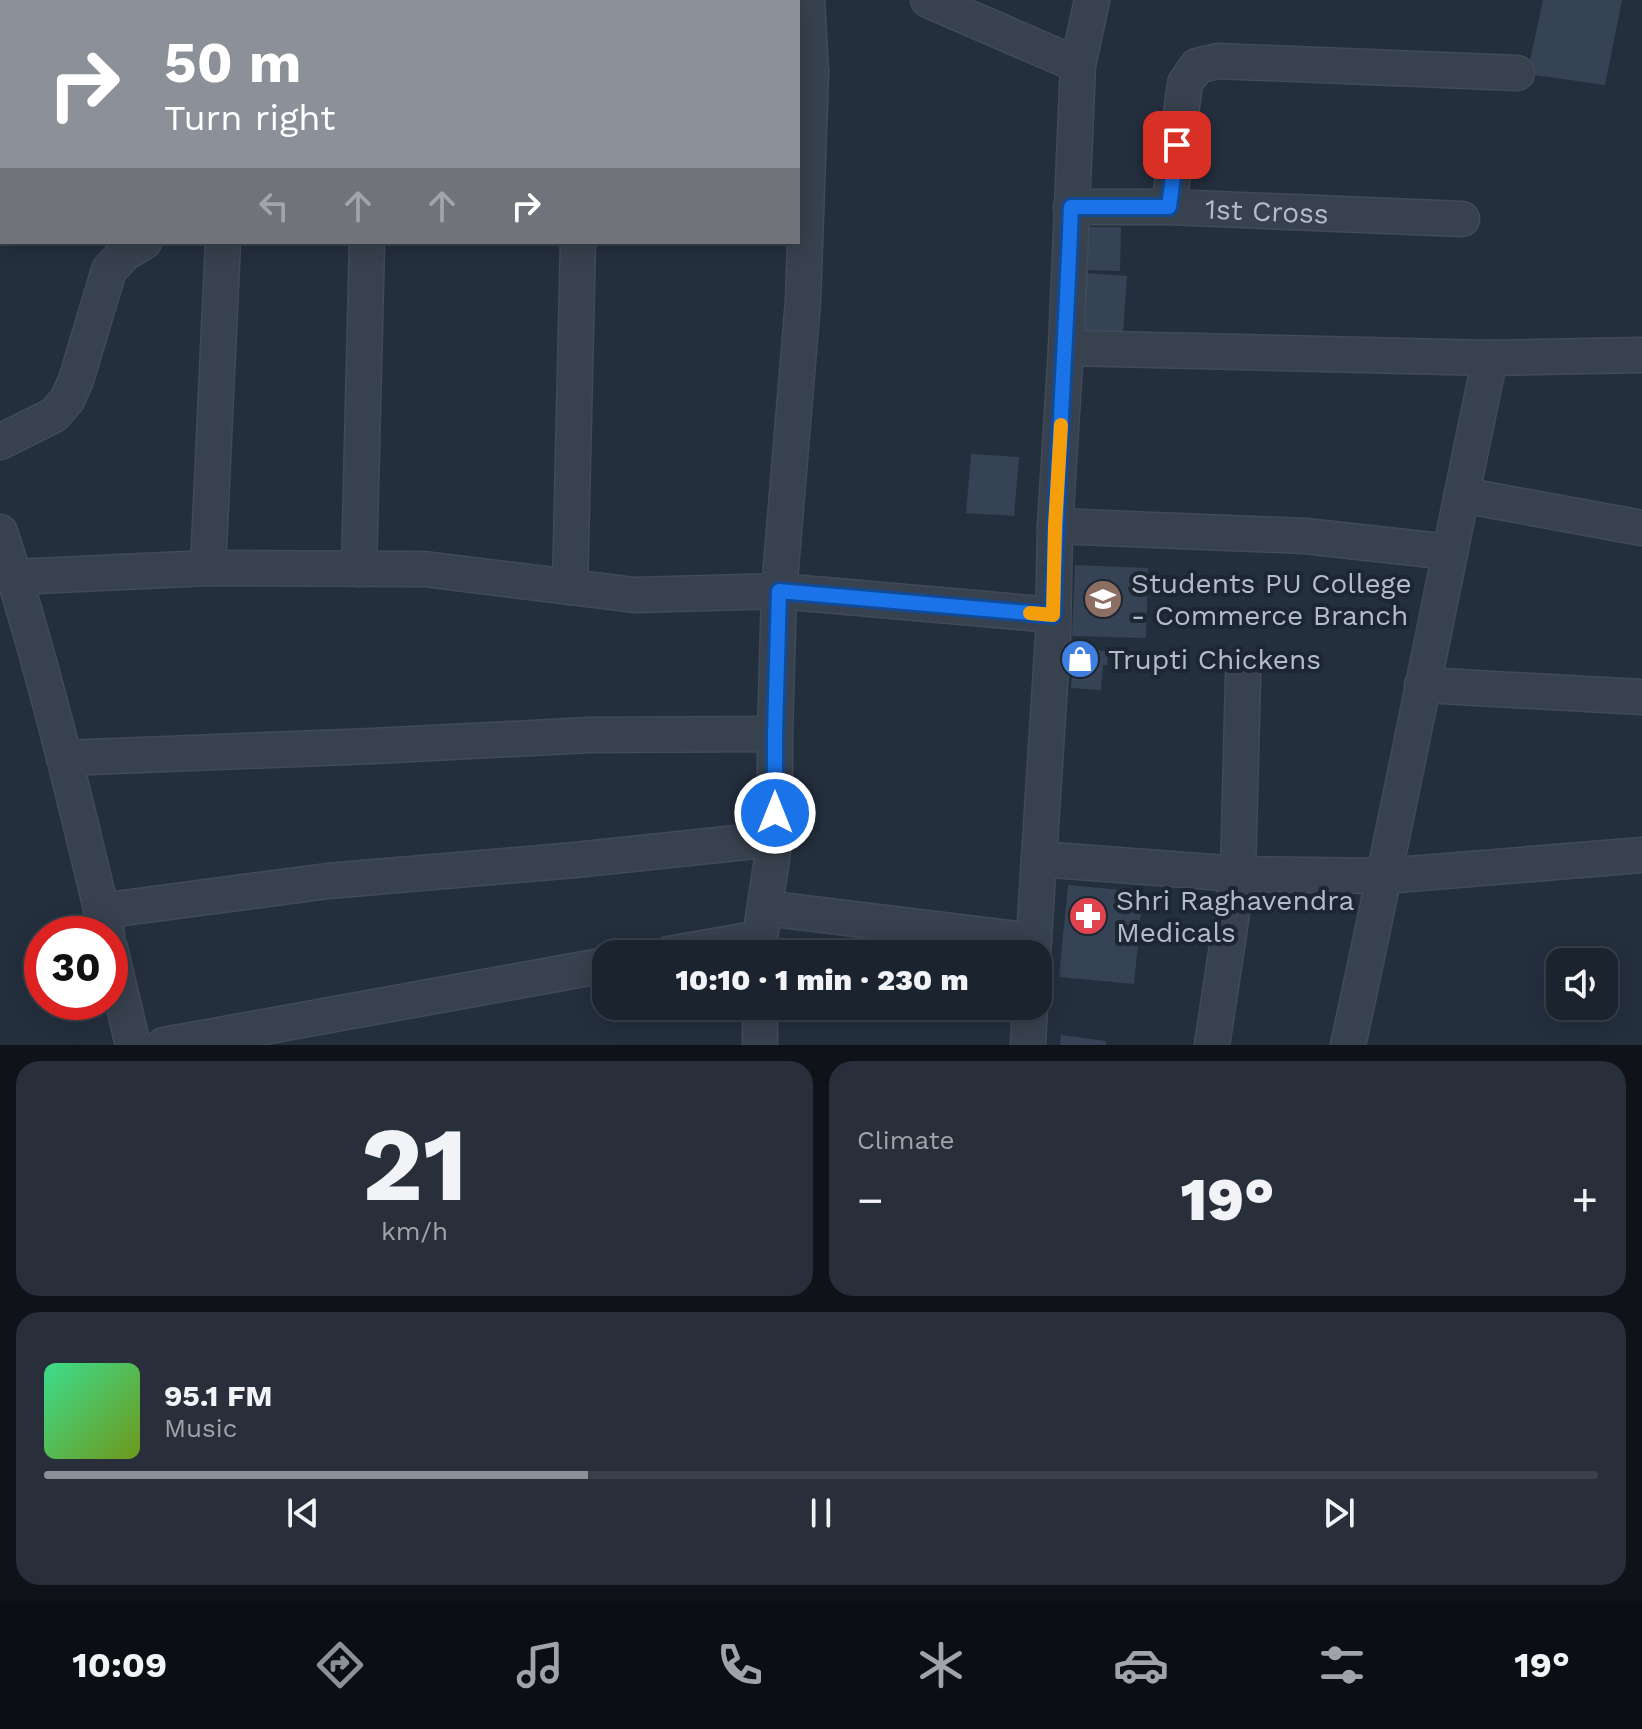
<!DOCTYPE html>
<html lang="en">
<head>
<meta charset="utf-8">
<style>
	:root { --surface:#1b232e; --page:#282f3a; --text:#f1f3f6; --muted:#a0a4aa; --line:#39404a; --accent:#8c9099 }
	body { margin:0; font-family:"Work Sans",sans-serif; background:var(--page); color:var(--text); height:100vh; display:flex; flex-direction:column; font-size:30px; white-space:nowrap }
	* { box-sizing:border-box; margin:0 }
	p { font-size:26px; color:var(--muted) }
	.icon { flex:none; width:44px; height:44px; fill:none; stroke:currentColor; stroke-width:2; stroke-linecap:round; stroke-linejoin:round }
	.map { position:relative; height:1045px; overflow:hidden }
	.panel { display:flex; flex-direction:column; gap:16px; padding:16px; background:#0f1319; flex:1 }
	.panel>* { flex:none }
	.hud { position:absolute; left:0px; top:0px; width:800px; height:244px; box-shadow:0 4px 20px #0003,0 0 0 2px var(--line); background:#8c9099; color:#fff; overflow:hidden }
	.tools { position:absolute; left:1546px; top:948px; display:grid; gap:16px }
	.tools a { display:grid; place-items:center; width:72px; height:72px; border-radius:16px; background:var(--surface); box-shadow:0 4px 20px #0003,0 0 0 2px var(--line); font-size:40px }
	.speed { position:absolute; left:24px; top:916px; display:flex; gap:16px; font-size:40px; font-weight:700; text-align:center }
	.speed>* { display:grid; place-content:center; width:104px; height:104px; border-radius:50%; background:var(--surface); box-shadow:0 4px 20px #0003,0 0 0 2px var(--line); line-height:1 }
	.speed .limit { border:12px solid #d22; background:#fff; color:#111 }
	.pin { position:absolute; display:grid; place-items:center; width:68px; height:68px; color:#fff; margin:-34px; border-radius:16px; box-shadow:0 4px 12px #0006 }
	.me { position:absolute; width:88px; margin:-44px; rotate:0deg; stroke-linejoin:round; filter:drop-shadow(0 0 6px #0008) }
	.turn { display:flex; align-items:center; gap:28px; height:168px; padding:0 32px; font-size:36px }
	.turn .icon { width:104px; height:104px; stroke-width:2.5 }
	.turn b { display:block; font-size:56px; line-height:68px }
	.lanes { display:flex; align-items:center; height:76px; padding:0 32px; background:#0003; justify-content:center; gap:40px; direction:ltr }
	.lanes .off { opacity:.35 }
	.big { font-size:60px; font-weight:800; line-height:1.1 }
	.panel .card { flex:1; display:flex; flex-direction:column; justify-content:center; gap:12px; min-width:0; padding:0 28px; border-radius:24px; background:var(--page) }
	.panel .dial { align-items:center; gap:0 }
	.dial b { font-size:104px; line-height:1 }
	.song { display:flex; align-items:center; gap:24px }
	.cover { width:96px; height:96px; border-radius:12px; background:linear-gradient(135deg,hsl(150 70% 55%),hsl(80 70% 35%)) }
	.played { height:8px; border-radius:4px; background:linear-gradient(90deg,var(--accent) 35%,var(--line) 35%) }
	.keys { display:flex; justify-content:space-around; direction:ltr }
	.heat { display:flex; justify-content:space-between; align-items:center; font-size:44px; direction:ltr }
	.panel .tiles { flex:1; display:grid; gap:16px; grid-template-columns:1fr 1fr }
	.card:last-child { grid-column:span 2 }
	.trip { position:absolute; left:592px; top:940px; width:460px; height:80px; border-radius:24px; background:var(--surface); box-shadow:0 4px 20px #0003,0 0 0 2px var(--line); font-weight:800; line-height:80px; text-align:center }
	.tab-bar { display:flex; height:128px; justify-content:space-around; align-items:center; background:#0b0e12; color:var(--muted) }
	.tab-bar .icon { width:56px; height:56px }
	.tab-bar .current { color:var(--accent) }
	.tab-bar b { font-size:36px; color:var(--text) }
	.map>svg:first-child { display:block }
	.building { fill:#364354 }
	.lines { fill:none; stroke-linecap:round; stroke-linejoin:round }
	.minor-casing { stroke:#414a57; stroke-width:37 }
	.minor { stroke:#38414e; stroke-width:34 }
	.route-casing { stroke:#114b97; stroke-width:20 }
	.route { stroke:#1a73e8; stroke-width:14 }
	.slow { stroke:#f59e0b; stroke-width:14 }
	.labels { text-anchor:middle; stroke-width:8; stroke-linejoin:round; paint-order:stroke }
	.street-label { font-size:28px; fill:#b4bcc9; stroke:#1d2633 }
	.poi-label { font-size:28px; fill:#b4bcc9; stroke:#1d2633; text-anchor:start }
</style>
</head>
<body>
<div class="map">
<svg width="1642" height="1045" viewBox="0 0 1642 1045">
	<rect width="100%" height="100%" fill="#242f3e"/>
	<path class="building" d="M1543 0H1622L1605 85 1527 74Z
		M1088 227H1121L1120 271 1087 270Z
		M1087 273 1127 276 1123 334 1083 332Z
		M971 454 1019 457 1014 516 966 513Z
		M1075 565 1148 568 1146 638 1072 636Z
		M1074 649 1108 651 1107 665H1103L1101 690 1071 688Z
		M1068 885 1143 892 1134 984 1059 977Z
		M1061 1035 1106 1041V1045H1060Z"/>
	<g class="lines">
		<g class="minor-casing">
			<g id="minor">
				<path d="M807 0 811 72"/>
				<path d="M928 0 1078 65"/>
				<path d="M23 2V0"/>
				<path d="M0 51 2 49"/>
				<path d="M798 70 811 72 803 301 779 591 1053 615"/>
				<path id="s1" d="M1071 207H1169L1462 219"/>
				<path d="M1169 207 1185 83 1197 66 1218 61 1517 73"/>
				<path d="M1066 348 1490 358 1642 355"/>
				<path d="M0 442 54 415 67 400 76 380 109 270 124 254 144 242"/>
				<path d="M1462 495 1642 528"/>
				<path d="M1055 526 1305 536 1450 552"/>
				<path d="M0 532C43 664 75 799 107 934"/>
				<path d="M208 568 223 242"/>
				<path d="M359 569 367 242"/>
				<path d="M15 577 208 568 424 569 635 595 779 591 775 734"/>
				<path d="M570 587 578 242"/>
				<path d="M1422 685 1642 697"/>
				<path d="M64 758 373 746 590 735 775 734V839"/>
				<path d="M1039 859 1238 874 1385 876 1642 855"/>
				<path d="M765 908 1034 941"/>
				<path d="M101 911 328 881 575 860 775 839 760 938"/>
				<path d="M110 948 133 1045"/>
				<path d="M669 954 760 938V954"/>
				<path d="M1033 954 1053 636 1055 526 1066 348 1078 65 1092 0"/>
				<path d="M164 1045 606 965"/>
				<path d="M760 1045V1006"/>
				<path d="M1028 1045 1030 1006"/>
				<path d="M1212 1045 1238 874 1243 676"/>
				<path d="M1348 1045C1398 817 1442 587 1490 358"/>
			</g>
		</g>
		<use href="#minor" class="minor"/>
	</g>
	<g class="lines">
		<g class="route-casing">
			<path id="route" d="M775 813V734L779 591 1053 615C1056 478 1066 343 1071 207H1169L1177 145"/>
		</g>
		<use href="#route" class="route"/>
		<path class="slow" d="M1030 613 1053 615 1055 526 1061 425"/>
	</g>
	<defs>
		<g id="university-disc" transform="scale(2)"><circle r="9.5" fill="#8d6e63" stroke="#1d2633"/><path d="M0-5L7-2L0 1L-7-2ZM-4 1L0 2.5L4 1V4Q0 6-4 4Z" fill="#fff"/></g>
		<g id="shop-disc" transform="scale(2)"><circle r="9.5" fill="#3f7fe0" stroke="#1d2633"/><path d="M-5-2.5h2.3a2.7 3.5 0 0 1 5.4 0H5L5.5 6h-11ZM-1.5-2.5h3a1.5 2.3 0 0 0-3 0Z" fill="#fff"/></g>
		<g id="pharmacy-disc" transform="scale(2)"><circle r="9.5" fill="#e0444e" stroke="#1d2633"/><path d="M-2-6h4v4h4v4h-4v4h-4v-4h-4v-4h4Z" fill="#fff"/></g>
	</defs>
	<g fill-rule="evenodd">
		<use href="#university-disc" x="1103" y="599"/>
		<use href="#shop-disc" x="1080" y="659"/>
		<use href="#pharmacy-disc" x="1088" y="916"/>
	</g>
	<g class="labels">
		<g class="street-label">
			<text dy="10" stroke="none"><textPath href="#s1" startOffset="196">1st Cross</textPath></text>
		</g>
		<g class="poi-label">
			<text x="1131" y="593">Students PU College<tspan x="1131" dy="32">- Commerce Branch</tspan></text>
			<text x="1108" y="669">Trupti Chickens</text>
			<text x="1116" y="910">Shri Raghavendra<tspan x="1116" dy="32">Medicals</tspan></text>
		</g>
	</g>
</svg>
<div class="tools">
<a><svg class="icon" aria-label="sound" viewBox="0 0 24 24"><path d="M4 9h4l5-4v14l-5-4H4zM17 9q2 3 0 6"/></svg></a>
</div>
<div class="speed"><div class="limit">30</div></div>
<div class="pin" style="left:1177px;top:145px;background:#d93025"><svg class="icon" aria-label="arrive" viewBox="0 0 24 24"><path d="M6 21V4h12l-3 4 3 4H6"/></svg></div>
<svg class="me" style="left:775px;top:813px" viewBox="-20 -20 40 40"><circle r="17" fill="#1a73e8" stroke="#fff" stroke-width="3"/><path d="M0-11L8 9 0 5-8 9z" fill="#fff"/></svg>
<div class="trip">10:10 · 1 min · 230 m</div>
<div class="hud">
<div class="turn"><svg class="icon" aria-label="right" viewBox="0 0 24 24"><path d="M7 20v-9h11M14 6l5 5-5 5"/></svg><div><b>50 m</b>Turn right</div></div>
<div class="lanes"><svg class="icon off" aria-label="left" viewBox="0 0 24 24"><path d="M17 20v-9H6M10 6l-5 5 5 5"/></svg><svg class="icon off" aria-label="ahead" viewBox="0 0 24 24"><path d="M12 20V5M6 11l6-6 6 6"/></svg><svg class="icon off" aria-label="ahead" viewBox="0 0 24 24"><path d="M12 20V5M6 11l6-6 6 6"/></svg><svg class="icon" aria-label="right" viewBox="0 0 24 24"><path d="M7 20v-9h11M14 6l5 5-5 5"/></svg></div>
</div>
</div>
<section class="panel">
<div class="tiles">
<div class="card dial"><b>21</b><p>km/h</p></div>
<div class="card"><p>Climate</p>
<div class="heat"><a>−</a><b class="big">19°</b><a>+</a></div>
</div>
<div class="card">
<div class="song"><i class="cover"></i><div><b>95.1 FM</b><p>Music</p></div></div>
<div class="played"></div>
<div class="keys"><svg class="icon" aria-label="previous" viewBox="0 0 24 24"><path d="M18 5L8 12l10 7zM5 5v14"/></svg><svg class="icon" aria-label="pause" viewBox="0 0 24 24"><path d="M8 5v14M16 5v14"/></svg><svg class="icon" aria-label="next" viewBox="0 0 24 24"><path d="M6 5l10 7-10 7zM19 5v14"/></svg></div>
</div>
</div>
</section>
<nav class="tab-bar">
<b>10:09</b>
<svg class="icon current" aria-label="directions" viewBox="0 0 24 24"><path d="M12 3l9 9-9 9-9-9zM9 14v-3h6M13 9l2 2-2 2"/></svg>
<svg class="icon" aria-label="music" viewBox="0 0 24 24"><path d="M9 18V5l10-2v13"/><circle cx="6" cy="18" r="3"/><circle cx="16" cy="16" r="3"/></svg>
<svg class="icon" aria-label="phone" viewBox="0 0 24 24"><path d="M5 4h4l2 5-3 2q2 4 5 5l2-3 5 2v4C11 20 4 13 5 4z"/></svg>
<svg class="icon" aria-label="climate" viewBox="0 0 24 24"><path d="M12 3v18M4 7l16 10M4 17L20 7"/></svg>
<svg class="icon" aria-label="car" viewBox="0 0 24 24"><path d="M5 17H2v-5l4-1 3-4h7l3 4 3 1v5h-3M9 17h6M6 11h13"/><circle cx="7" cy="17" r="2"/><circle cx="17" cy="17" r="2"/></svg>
<svg class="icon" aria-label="filters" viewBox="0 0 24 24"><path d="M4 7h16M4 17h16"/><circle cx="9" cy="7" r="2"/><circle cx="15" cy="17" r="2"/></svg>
<b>19°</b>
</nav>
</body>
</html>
